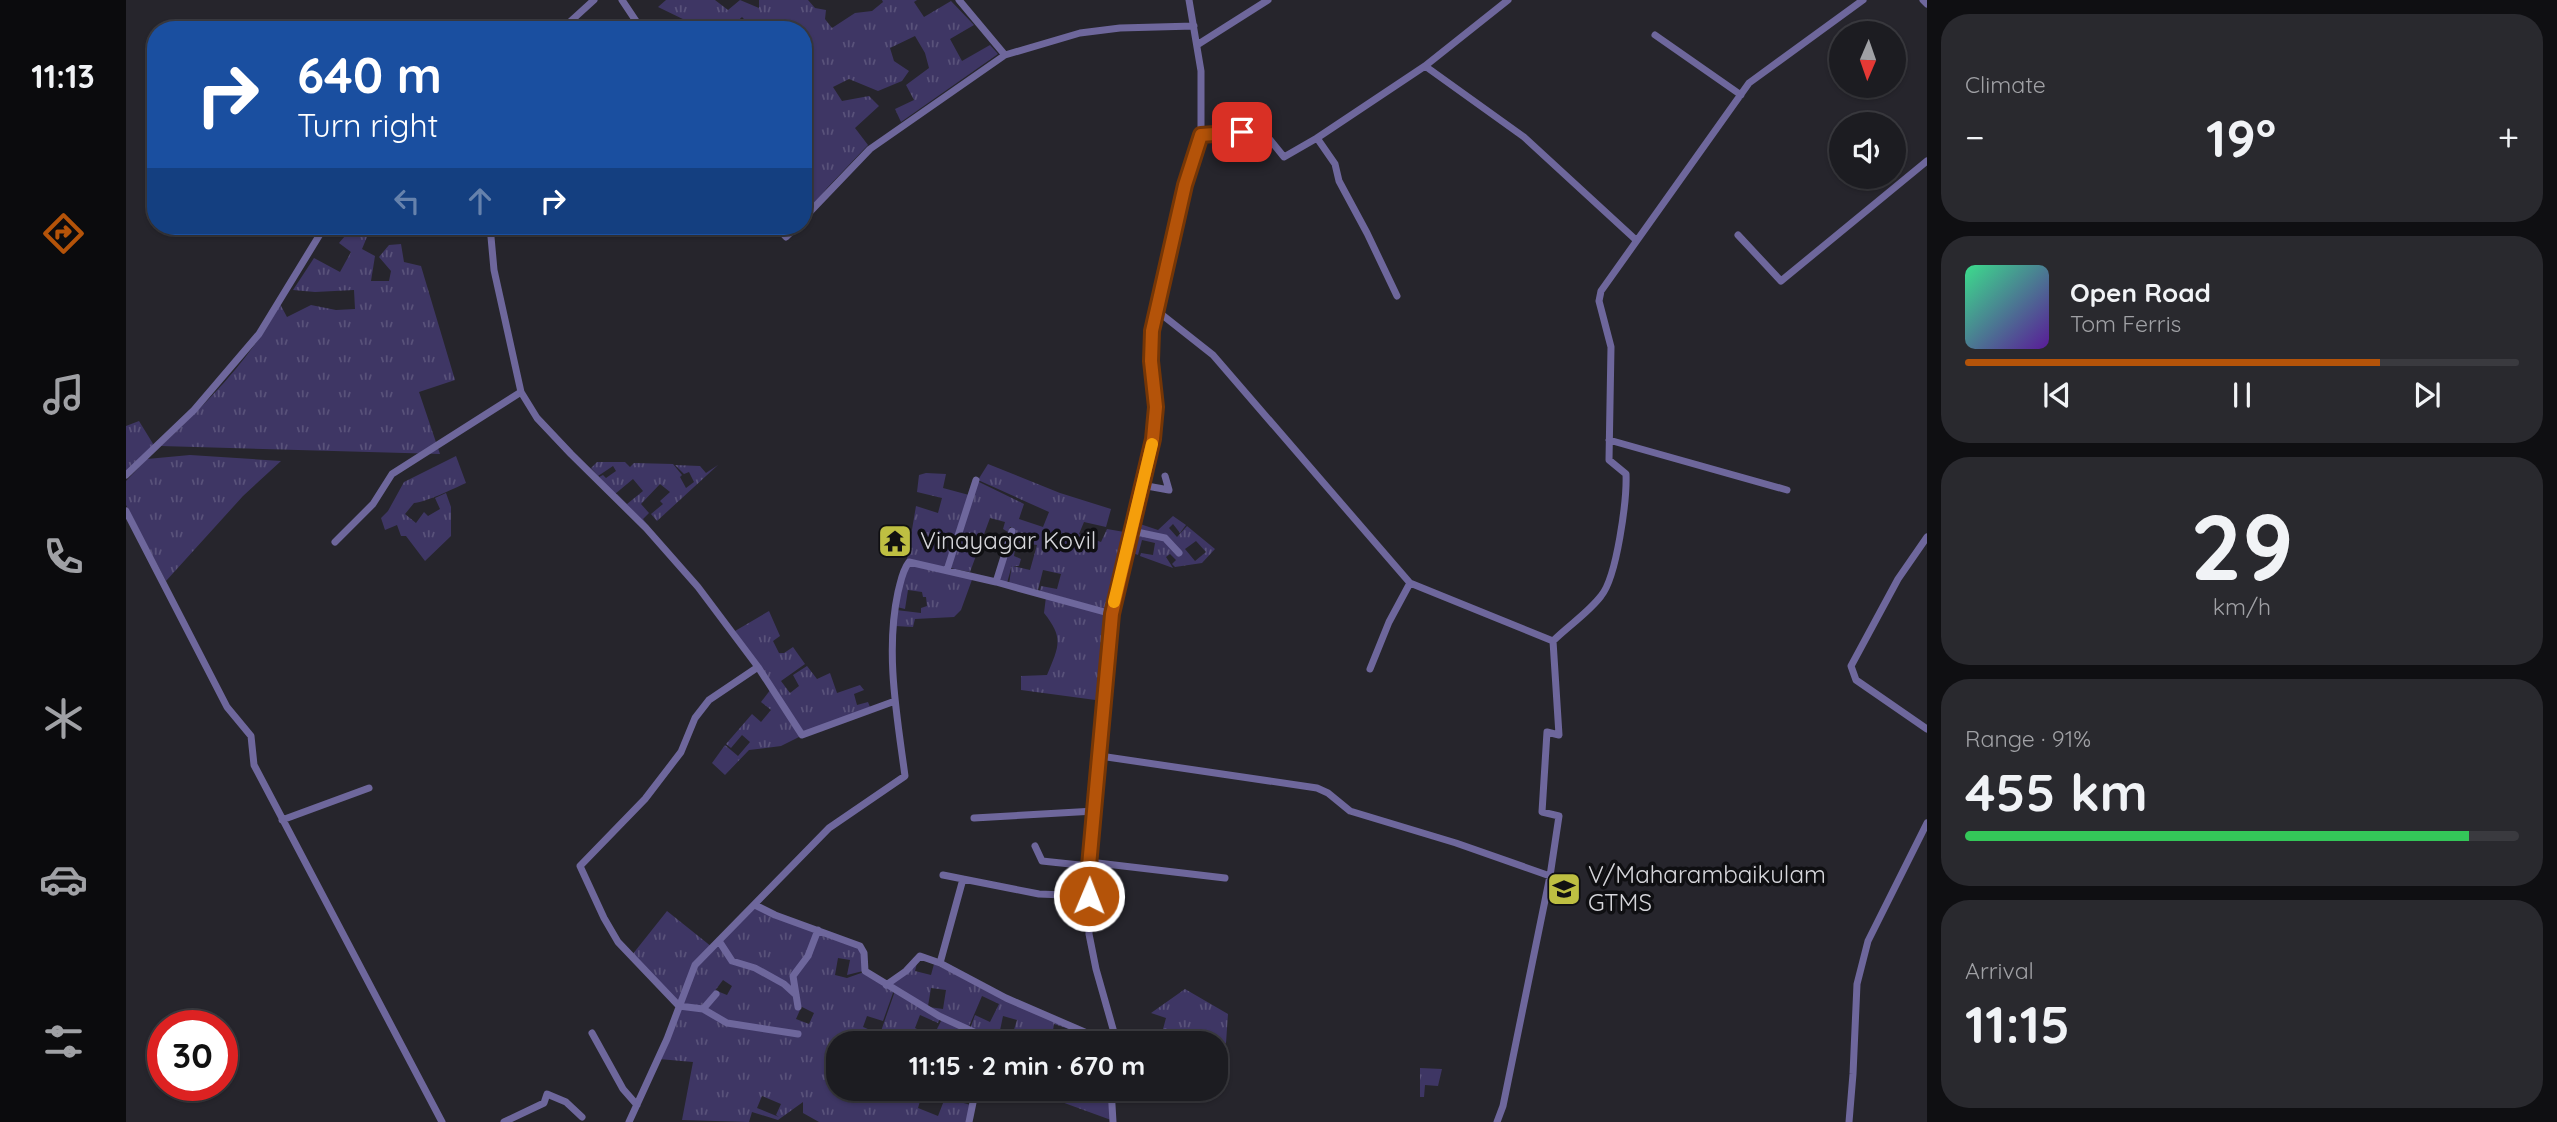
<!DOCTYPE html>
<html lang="en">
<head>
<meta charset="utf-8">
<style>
	:root { --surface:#1c1c21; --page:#29292e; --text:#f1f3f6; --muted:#a0a1a5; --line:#3a3a3f; --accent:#b45309 }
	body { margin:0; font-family:Quicksand,sans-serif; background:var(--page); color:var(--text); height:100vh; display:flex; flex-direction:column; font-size:26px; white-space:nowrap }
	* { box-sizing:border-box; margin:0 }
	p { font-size:23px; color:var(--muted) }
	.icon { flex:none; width:38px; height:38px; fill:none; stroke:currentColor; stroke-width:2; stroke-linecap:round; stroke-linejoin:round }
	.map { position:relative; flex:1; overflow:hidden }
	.sheet { display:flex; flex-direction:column; gap:14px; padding:14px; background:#0f0f12; width:630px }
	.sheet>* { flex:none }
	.guide { position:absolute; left:21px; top:21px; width:665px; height:214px; border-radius:28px; box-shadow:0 2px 5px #0004,0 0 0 2px var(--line); background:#1a4fa0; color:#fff; overflow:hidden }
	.needle { width:46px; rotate:182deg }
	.fabs { position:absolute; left:1703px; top:21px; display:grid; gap:14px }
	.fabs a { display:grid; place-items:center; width:77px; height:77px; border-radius:50%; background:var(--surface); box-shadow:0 2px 5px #0004,0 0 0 2px var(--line); font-size:35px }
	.speed { position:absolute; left:21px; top:1010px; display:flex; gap:14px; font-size:35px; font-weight:700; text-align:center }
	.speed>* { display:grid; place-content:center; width:91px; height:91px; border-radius:50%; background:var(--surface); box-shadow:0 2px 5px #0004,0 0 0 2px var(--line); line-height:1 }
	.speed .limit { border:10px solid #d22; background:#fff; color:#111 }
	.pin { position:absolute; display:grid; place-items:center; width:60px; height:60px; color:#fff; margin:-30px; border-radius:14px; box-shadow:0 4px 10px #0006 }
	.me { position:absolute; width:77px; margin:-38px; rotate:1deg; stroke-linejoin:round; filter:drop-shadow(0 0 5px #0008) }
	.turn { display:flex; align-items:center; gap:24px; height:147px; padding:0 35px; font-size:32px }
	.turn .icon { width:91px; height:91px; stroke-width:2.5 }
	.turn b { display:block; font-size:49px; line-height:60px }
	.lanes { display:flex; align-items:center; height:66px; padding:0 35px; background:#0003; justify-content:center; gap:35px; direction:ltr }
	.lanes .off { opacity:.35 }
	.big { font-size:52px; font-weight:700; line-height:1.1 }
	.sheet .widget { flex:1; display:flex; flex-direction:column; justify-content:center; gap:10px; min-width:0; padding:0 24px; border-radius:28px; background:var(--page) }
	.sheet .dial { align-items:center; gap:0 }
	.dial b { font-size:91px; line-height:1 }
	.song { display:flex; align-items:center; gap:21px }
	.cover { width:84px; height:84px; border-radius:10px; background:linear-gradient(135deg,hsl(150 70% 55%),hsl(270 70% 35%)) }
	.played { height:7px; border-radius:4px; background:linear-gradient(90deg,var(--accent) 75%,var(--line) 75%) }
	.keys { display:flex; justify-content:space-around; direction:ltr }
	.heat { display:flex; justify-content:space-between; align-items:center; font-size:38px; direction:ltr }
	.charge { height:10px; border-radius:5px; background:linear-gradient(90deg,#34c759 91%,var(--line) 0) }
	.trip { position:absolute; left:700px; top:1031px; width:402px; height:70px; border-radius:28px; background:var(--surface); box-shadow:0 2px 5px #0004,0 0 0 2px var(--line); font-weight:700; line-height:70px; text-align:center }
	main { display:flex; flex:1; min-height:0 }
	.tab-bar { display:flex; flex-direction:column; width:126px; justify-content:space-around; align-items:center; background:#0b0b0d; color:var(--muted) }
	.tab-bar .icon { width:49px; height:49px }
	.tab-bar .selected { color:var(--accent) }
	.tab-bar b { font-size:32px; color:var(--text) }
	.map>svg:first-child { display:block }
	.grass { fill:url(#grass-tufts); fill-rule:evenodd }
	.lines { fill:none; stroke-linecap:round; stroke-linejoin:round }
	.minor { stroke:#6e679c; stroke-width:7 }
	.route-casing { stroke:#753606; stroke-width:18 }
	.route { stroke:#b45309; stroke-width:12 }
	.slow { stroke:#f59e0b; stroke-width:12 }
	.labels { text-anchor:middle; stroke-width:7; stroke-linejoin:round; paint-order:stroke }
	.poi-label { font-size:24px; fill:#d6d6db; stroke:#0f0f12; text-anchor:start }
</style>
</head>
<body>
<main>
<nav class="tab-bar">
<b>11:13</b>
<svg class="icon selected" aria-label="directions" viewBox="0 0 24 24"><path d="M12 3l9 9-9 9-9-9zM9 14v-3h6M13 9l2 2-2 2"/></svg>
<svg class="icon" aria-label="music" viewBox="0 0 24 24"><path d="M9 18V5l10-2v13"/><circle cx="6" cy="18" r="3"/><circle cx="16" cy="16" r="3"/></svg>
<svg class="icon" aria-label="phone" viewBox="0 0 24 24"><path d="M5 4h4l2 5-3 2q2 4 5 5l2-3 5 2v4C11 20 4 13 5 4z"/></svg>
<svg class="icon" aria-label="climate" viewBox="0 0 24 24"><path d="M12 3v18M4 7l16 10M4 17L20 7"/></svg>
<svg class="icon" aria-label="car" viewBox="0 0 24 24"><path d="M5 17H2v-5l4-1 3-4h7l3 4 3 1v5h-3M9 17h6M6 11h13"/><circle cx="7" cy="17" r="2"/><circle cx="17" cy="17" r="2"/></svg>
<svg class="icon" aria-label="filters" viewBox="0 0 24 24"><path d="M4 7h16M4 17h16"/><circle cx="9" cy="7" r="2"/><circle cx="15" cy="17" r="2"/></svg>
</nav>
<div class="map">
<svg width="1801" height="1122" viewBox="0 0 1801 1122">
	<defs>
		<pattern id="grass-tufts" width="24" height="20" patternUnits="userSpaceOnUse" patternTransform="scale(1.75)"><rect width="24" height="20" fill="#3e3664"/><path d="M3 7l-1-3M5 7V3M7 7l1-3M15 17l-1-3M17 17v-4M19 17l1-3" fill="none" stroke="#59527a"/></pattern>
	</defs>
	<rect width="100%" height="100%" fill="#26252c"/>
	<path class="grass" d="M540 0H589L602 10 614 0 633 8V0H682L689 8 700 10 699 19 706 28 729 13 746 11 757 2 756 0H791L788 2 798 17 825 1 848 25 824 39 836 61 864 45 872 54 775 122 769 109 788 100 780 85 803 68 799 53 789 36 764 48 768 61 783 71 776 81 752 91 723 79 707 87 716 101 743 96 753 106 729 128 742 145 701 188 684 210 677 203V30H619L623 24 616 17 602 30H570L563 22 532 7Z
		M225 229 241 237 236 249 249 256 245 281H263L265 271 253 257 263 245 275 244 278 262 295 266 329 380 293 392 314 454 35 446C81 403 125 359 154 304L161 317 185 305 210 310 229 309 228 290 189 292 167 290 188 258 214 272 225 252 213 243Z
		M13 421 29 447 0 477V426Z
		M64 455 155 461 117 496 40 581 0 505V481L21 459Z
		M330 456 340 483C329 488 298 503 288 503L279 514 290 523 298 512 302 516 314 509 309 498 320 493 325 507V536L299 561 280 536H275L271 525 259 530 255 518 262 511 278 482Z
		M471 462H499L504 467 508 463 547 464 556 475 554 477 560 488 568 482 563 472 558 474 549 465 574 466 580 473 592 465 531 521 525 514 537 504 534 501 544 492 534 484 515 504 523 513 517 519 524 528 489 496 491 494 501 504 517 491 507 479 489 494 473 477 477 475 480 478 490 471 487 466 472 476 465 468Z
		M862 464 934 493 985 509 980 527 958 522 953 534 975 542 981 529 1004 533 985 611 914 591 915 586 931 589 935 574 917 570 912 590 883 584 886 565 881 583 872 581 888 528 884 527 882 532 877 529 879 522 864 518 844 572 824 568 851 481 898 504 893 519 917 527 923 512 852 480ZM890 542 911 545 904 570 887 566H893L895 559 888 556Z
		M800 473 820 474 817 488 843 495 819 568 781 559 790 506 812 513 816 498 791 492 793 475Z
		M1047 516 1060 525 1054 533 1047 524 1043 528 1051 537 1061 526 1089 549 1076 563 1049 567 1046 564 1050 560 1044 554 1040 557 1047 568 1014 556 1015 553 1027 555 1029 543 1016 540 1012 555 1002 551 1007 532 1039 537 1007 530 1008 522 1032 530ZM1070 541 1080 552 1069 561 1059 549Z
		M784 563 847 577 835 610 828 617 789 619 787 627 769 626 770 610 795 613V608L801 606 800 597H797L796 592 782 590 779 609 771 607 778 569Z
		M920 597 984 614 977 701 895 690V676L921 675C933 646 938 638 918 613Z
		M643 611 654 636 647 641 653 653H658L667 647 679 664 655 681 664 693 673 686 667 675 681 666 691 679 704 673 711 693 734 685 738 690 728 694 731 705 742 702 744 707 678 733 609 631Z
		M645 689 675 736 655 746 623 750 599 775 586 763 599 745 612 756 624 742 616 735 605 748 600 744 626 714 635 722 645 710 635 702Z
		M629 907 648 916 690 931 681 955 666 976 670 1008 674 1010 670 1019 683 1024 688 1013 674 1006 668 977 683 957 692 932 732 947 737 954V971L721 975 724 960 712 958 709 975 721 978 738 972 768 990 757 1021 741 1016 737 1027 754 1034 769 991 814 1018 812 1023 794 1015 789 1028 807 1037 816 1019 858 1040 857 1043 834 1038 833 1043H712V1088L849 1089 846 1103 797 1091 792 1108 812 1116 819 1098 845 1105 842 1122H693L677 1113V1102L652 1120 626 1112 623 1122 556 1120 567 1062 533 1059 553 1007 576 1011 601 1024 673 1036V1033L602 1022 579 1009 591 991 601 995 606 986 597 980 576 1008 554 1004 570 966 592 943 605 962 629 970 657 985 663 991 665 990C650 971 626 971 608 960 603 957 598 947 595 941ZM636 1096 655 1104 650 1115 653 1117 631 1108Z
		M541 911 586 947 567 965 552 1003 506 955Z
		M791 963 789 971 805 975 808 964 946 1030 928 1024 926 1037 943 1042 948 1027 983 1043H911L913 1037 899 1032 894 1043 874 1040V1032L886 1036 891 1020 877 1016 872 1040 844 1029 849 1015 864 1022 873 1004 856 996 842 1029 803 1007 817 1009 820 990 805 988 802 1006 762 985Z
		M1059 989 1102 1014 1100 1043 1090 1049V1043H1046L1041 1031 1037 1029 1040 1018 1025 1013Z
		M1294 1068 1316 1069 1312 1086 1299 1085 1298 1097H1294Z
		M900 1089H946L944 1094 956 1098 960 1089H984L985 1120Z"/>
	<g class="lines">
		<path class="minor" d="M496 0 516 30
			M833 0 879 55
			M1797 0 1801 4
			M435 30 468 0
			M1529 35 1615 95
			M1071 45 1142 0
			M1299 66 1398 137 1510 240
			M1075 135 1136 130 1158 157 1191 138 1299 66 1382 0
			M1191 138 1209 164 1213 181 1241 233 1271 296
			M677 219 744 149 879 55 954 33 994 28 1068 26
			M364 226 368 270 395 392 411 418 445 454 520 528 572 587 632 667 676 735 769 701
			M650 226 660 237 671 226
			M1612 235 1655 281 1801 161
			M1030 310 1087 355 1284 583 1427 641C1442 626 1462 613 1475 596 1491 577 1501 499 1500 474L1483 460 1485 347 1473 301 1475 291 1623 83 1737 0
			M1483 440 1661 490
			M0 475 68 410 133 334 199 226
			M1016 494 1021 486 1043 490 1039 476
			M0 511 101 707 125 736 128 765 316 1122
			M1006 531 1039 538 1053 553
			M1801 537 1772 579 1725 666 1730 680 1801 729
			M209 542 247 504 266 474 395 392
			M821 570 850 480
			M870 582 886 531
			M1244 669 1263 622 1284 583
			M974 756 1191 788 1202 793 1224 811 1330 843 1424 876
			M848 818 969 811
			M156 820 243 788
			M909 846 916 861 963 866
			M963 862 1099 878
			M837 879 913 894 963 896
			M629 905 649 915 734 946 738 953 739 971 813 1016 872 1043
			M593 941 606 961 629 968 658 984 670 995
			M814 963 880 998 984 1043
			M760 985 780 971 794 956 814 963 837 879 817 875
			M590 994 577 1009 553 1006 492 942 478 918 454 866 519 799 555 752 569 718 583 700 632 667
			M672 1007 667 976 682 956 692 930
			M577 1009 601 1023 672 1034
			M1039 1032 1043 1043
			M466 1033 497 1089 511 1105
			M991 1043 970 969 963 934V866L986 614 1027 439 1030 407 1025 361 1026 331 1059 185 1075 135V71L1063 0
			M985 1088 987 1122
			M378 1122 418 1103 421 1094 440 1102 456 1117
			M503 1122 541 1039 569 965 703 828 779 776C771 716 759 652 772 592 775 581 776 571 783 562L870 582 986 614
			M843 1122 850 1088
			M1371 1122 1377 1106 1424 876 1433 816 1416 812 1421 732 1433 735 1427 641
			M1723 1122 1727 1074 1731 984 1742 941 1801 823"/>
	</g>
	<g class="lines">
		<g class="route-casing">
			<path id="route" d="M963 896V866L986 614 1027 439 1030 407 1025 361 1026 331 1059 185 1075 135 1116 132"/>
		</g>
		<use href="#route" class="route"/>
		<path class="slow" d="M988 602 1026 444"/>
	</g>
	<defs>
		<g id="temple-square" transform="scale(1.75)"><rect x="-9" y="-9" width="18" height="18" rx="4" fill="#bebf42" stroke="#0f0f12"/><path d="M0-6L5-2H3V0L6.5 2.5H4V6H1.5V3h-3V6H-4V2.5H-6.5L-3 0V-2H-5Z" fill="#111"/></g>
		<g id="school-square" transform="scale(1.75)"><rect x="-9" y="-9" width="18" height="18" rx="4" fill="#bebf42" stroke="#0f0f12"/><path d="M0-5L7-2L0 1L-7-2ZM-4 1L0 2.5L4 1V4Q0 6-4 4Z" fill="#111"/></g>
	</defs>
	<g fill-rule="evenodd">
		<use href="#temple-square" x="769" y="541"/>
		<use href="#school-square" x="1438" y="889"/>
	</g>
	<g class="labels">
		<g class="poi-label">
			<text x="794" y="549">Vinayagar Kovil</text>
			<text x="1462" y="883">V/Maharambaikulam<tspan x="1462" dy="28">GTMS</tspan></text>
		</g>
	</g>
</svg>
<div class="fabs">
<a><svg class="needle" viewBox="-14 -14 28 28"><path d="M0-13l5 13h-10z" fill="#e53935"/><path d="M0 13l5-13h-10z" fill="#a0a1a5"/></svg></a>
<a><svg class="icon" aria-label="sound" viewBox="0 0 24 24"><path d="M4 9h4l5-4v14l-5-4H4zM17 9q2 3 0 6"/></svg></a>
</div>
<div class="speed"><div class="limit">30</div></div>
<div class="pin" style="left:1116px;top:132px;background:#d93025"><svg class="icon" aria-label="arrive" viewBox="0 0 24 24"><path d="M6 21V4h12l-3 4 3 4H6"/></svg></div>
<svg class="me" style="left:963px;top:896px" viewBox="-20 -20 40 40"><circle r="17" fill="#b45309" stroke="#fff" stroke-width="3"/><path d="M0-11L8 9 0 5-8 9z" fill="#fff"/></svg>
<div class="trip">11:15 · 2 min · 670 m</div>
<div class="guide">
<div class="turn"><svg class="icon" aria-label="right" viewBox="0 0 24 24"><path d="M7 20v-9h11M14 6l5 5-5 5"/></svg><div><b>640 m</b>Turn right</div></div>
<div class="lanes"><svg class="icon off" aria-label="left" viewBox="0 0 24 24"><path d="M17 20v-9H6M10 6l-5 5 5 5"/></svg><svg class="icon off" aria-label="ahead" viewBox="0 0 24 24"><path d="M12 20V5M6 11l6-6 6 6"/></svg><svg class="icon" aria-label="right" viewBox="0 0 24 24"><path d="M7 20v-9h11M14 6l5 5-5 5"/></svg></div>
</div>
</div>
<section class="sheet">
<div class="widget"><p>Climate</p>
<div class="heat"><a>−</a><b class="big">19°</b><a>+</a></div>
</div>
<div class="widget">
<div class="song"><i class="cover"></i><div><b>Open Road</b><p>Tom Ferris</p></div></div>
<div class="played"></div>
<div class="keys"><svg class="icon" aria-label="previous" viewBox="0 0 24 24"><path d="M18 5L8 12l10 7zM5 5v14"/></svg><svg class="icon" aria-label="pause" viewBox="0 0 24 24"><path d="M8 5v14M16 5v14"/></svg><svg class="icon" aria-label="next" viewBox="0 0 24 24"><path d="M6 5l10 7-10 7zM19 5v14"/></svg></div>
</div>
<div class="widget dial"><b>29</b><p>km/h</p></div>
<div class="widget"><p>Range · 91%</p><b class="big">455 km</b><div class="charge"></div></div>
<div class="widget"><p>Arrival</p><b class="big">11:15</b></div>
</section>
</main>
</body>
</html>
